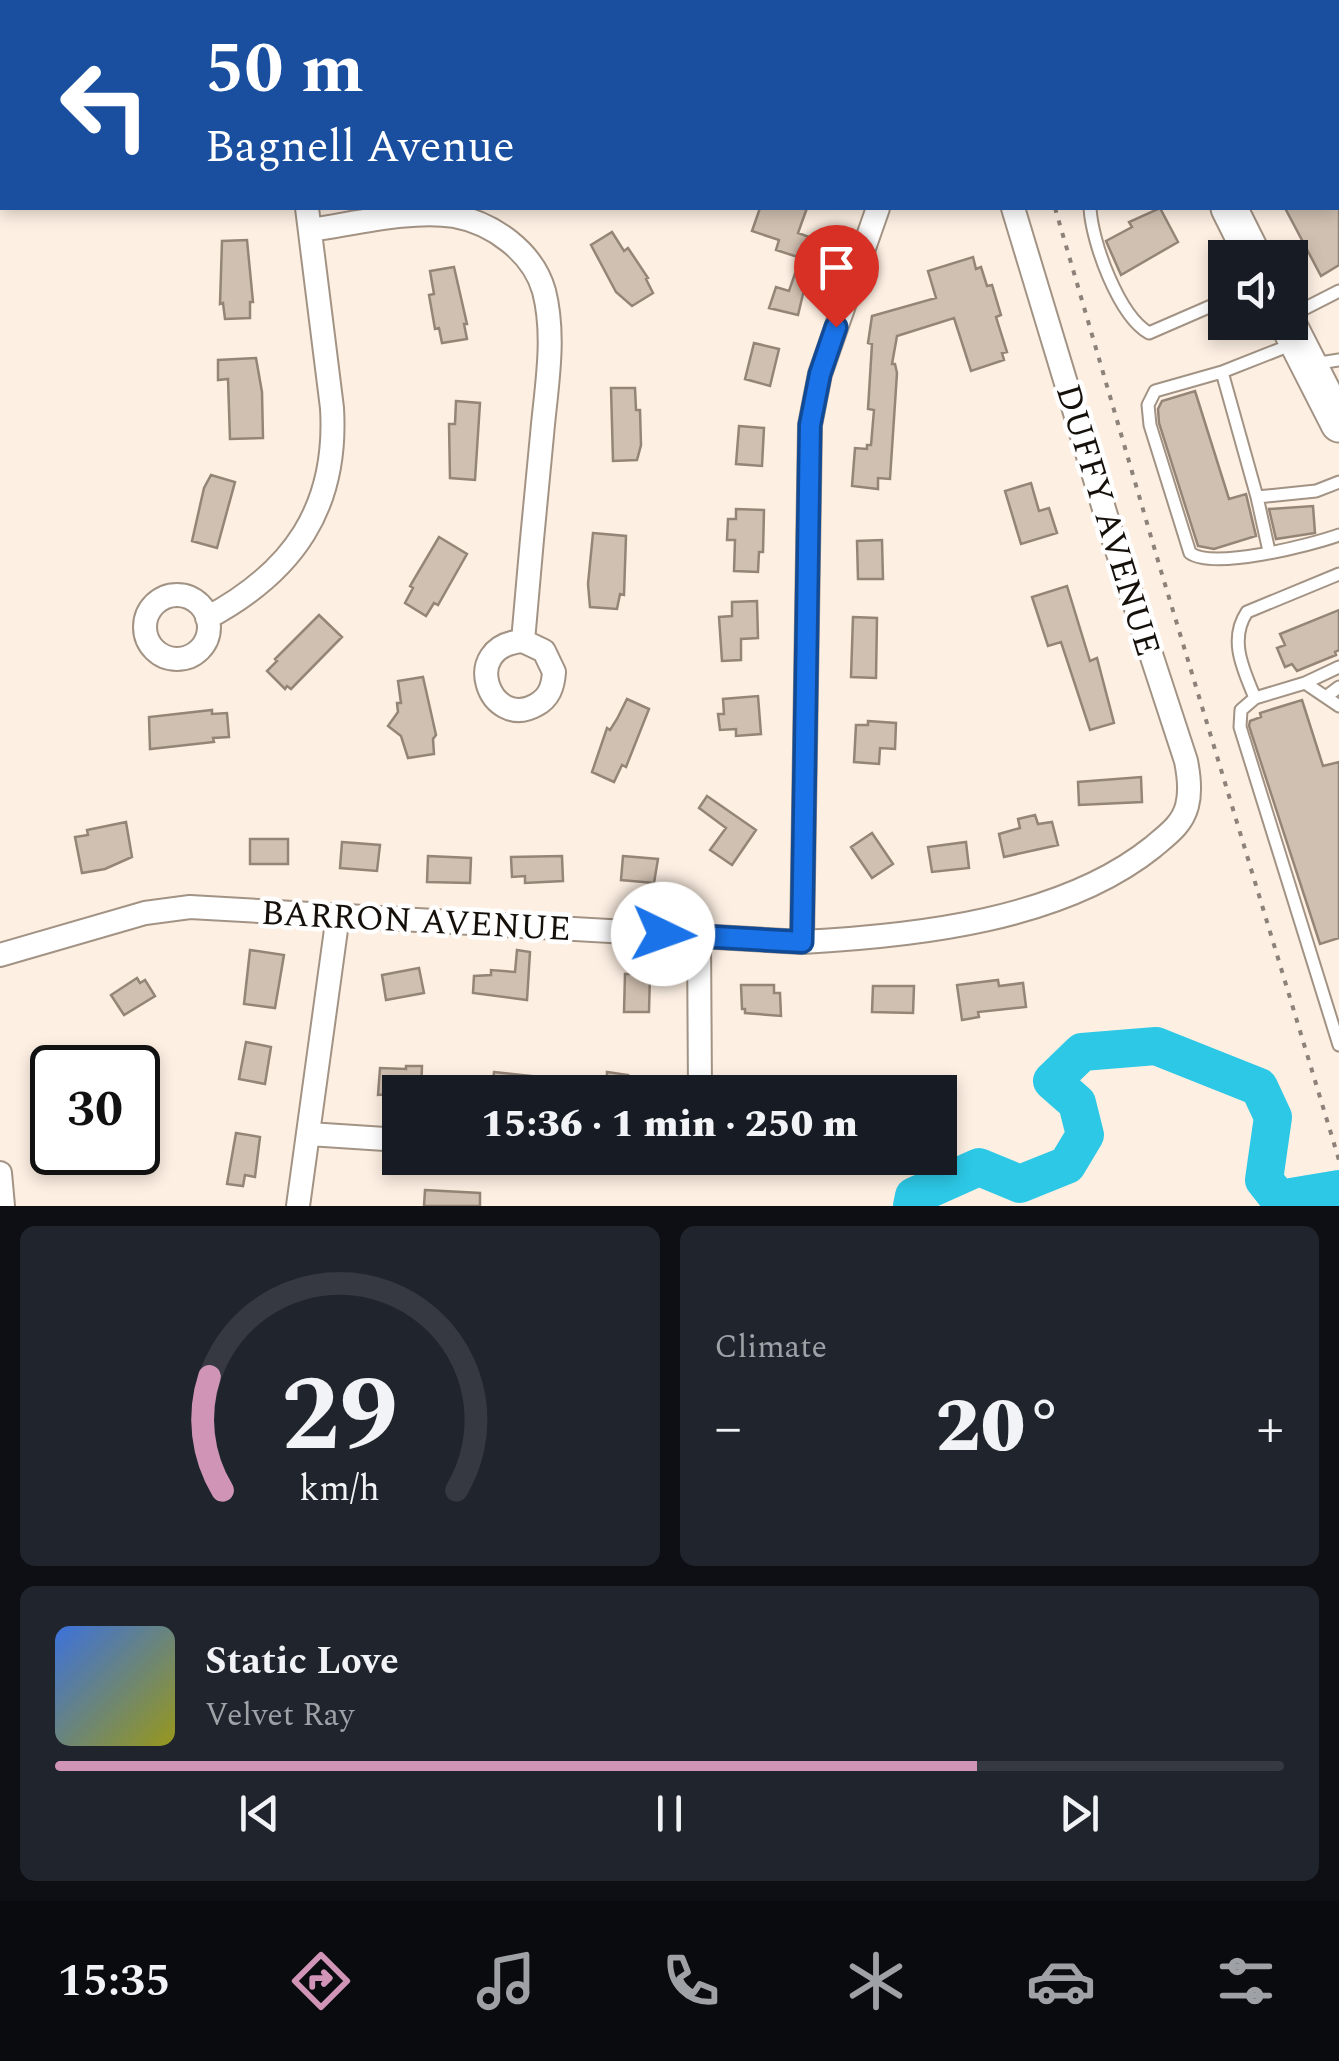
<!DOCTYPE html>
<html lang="en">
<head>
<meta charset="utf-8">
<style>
	:root { --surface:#171b24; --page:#20242c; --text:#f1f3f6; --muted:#9ea1a6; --line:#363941; --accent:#d094b7 }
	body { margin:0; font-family:Spectral,serif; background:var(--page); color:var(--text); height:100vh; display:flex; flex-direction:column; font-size:38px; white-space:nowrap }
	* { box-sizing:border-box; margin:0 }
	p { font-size:32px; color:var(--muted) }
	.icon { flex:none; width:55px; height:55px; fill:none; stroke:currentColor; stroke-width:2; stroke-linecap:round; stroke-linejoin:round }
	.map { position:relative; height:1206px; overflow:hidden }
	.panel { display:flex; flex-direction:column; gap:20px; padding:20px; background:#0d0f14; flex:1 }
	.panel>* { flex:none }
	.top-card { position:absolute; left:0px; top:0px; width:1340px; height:210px; box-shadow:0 5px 15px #0003; background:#1a4fa0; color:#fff; overflow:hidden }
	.tools { position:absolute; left:1208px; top:240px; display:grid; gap:20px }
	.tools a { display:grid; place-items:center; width:100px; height:100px; border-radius:0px; background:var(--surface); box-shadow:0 5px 15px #0003; font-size:50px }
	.speed { position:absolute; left:30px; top:1045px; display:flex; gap:20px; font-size:50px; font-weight:700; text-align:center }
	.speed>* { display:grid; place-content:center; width:130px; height:130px; border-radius:50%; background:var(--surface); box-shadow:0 5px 15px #0003; line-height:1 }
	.speed .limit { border:5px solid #111; border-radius:15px; background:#fff; color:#111 }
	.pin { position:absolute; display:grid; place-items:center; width:85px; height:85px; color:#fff; margin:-102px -42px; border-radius:50% 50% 50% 0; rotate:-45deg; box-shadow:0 0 10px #0007 }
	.pin .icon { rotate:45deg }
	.me { position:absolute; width:110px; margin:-55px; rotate:93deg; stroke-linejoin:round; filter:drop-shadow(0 0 8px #0008) }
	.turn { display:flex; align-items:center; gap:35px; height:210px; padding:0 40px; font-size:45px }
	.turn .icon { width:130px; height:130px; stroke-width:2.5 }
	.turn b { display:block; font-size:70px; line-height:85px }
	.big { font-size:75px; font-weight:800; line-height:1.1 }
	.panel .widget { flex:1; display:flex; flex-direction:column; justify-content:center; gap:15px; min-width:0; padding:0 35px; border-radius:15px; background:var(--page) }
	.panel .dial { align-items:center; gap:0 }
	.dial svg { height:260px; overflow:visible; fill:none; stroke:var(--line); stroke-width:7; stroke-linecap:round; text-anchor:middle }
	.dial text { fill:var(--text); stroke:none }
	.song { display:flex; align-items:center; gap:30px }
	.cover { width:120px; height:120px; border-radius:15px; background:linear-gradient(135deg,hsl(220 70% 55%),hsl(60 70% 35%)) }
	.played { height:10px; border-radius:5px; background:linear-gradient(90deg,var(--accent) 75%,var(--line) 75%) }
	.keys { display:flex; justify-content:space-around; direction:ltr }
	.heat { display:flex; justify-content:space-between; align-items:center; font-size:55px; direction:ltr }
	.panel .tiles { flex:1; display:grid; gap:20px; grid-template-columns:1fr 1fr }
	.widget:last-child { grid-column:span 2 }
	.trip { position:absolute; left:382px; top:1075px; width:575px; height:100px; border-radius:0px; background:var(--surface); box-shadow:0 5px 15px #0003; font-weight:800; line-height:100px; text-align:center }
	.tabs { display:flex; height:160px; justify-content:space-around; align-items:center; background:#090b0e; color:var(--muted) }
	.tabs .icon { width:70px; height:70px }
	.tabs .on { color:var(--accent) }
	.tabs b { font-size:45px; color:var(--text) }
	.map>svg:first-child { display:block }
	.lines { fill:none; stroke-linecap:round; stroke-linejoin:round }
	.river { stroke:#2cc8e6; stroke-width:38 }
	.building { fill:#d0c0b1; stroke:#948577; stroke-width:2.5 }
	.service-casing { stroke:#a29384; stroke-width:15 }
	.minor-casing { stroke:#a29384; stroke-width:26 }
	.tertiary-casing { stroke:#a29384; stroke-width:31 }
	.primary-casing { stroke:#a29384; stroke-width:39 }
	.path { stroke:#8c8279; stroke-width:4; stroke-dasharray:5 8; stroke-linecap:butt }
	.service { stroke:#fff; stroke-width:11 }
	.minor { stroke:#fff; stroke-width:22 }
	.tertiary { stroke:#fff; stroke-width:28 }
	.primary { stroke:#fff; stroke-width:35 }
	.route-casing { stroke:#114b97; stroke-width:25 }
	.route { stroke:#1a73e8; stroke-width:18 }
	.labels { text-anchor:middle; stroke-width:9; stroke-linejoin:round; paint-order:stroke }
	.street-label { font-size:35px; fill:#16100b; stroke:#fff }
</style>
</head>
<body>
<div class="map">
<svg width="1339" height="1206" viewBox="0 0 1339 1206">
	<rect width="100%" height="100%" fill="#fdefe2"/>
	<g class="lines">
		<path class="river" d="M912 1206 914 1196 979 1167 1020 1184 1067 1165 1085 1135 1077 1103 1052 1081 1082 1052 1156 1046 1259 1087 1273 1117 1264 1180 1279 1199 1339 1189"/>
	</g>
	<path class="building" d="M760 208H807L798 233 815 239 807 260 776 250 779 240 752 231Z
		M1160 208 1178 242 1121 275 1106 241 1132 227 1129 222Z
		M1285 208H1339V265L1321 276Z
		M612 232 624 251 628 248 648 278 646 279 653 293 632 306 616 292 591 245Z
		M247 240 253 302H250V318L225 319 223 303 220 304 222 241Z
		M973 257 976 269 981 267 987 286 992 285 1001 315 996 317 1007 352 1002 353 1004 360 971 371 954 318 897 336 892 364H895L897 373 890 479 878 478V489L852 486 855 448 867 449V445H871L874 410 868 409 872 344 868 343 872 316 936 298 928 271Z
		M799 262 810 265 798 315 769 308 776 287 789 291Z
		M454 267 467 324H464L467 339 442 343 439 328 435 329 429 295 434 294 430 271Z
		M754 343 779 349 770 386 745 379Z
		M256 358 262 392 263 438 230 439 228 379 218 380V360Z
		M611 388H635L636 410H640L641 445 637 460 613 461Z
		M1195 391 1229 499 1246 494 1256 536 1214 549 1198 546 1159 423 1158 409 1162 401Z
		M456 401 480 403 475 480 450 478 449 424H455Z
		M739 426 764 428 762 466 736 464Z
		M211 475 235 482 217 548 192 541 204 488Z
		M1031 483 1039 511 1049 508 1057 533 1021 544 1005 491Z
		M1313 506 1315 533 1276 539 1269 509Z
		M736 509 764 510 763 552H759L758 572 734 571 735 540H727L728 519H736Z
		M593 533 626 536 624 595 620 594 617 609 590 607 588 584Z
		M439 537 467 554 438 605 434 603 426 616 405 603 413 588 410 586Z
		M882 540 883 579H858L857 541Z
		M1067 586 1090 661 1097 658 1114 723 1090 730 1061 642 1048 646 1032 597Z
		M757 601 758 638 741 639V660L722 661 719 617 732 616V602Z
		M1339 610V650L1335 652 1336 655 1297 671 1292 664 1285 667 1277 648 1285 645 1280 634Z
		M319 615 342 637 291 689 287 686 285 689 267 671 277 661 275 659Z
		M853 617 877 618 876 678 851 677Z
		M423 677 436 735 433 739 434 754 408 758 401 736 388 726 398 712 397 703H401L398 681Z
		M758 696 761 734 736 736V729L720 730 718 714H724L723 699Z
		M627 699 649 709 626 767 622 765 614 782 592 772 607 728 610 730 617 719Z
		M1302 700 1323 766 1339 762V938L1320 944 1249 726 1250 721 1261 717 1260 713Z
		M212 710V714L227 713 229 737 213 738 214 742 150 749 149 717Z
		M868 721 896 723 895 749 880 748 879 764 854 762 856 725H868Z
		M1141 777 1142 802 1079 805 1078 782Z
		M707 796 756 830 732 865 710 850 726 828 699 808Z
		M1035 815 1038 824 1052 822 1058 845 1004 857 999 834 1020 828 1018 819Z
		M126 822 132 857 105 869 82 873 75 837 88 835 87 830Z
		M872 833 893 864 872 878 851 847Z
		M250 839H288V864H250Z
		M342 842 380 845 377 871 340 868Z
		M966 842 969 868 932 872 928 847Z
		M428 856 471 858 470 883 427 882Z
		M562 856 563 881 525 883V876L512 877 511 857Z
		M623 856 658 859 654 883 621 880Z
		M250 950 284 955 275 1008 244 1004Z
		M517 950 530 952 527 1000 473 993 474 976 491 975V970L515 972Z
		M419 968 424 993 386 1000 382 975Z
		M625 974H650L649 1012H624Z
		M137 978 140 983 145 980 155 996 124 1015 111 995Z
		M998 980 999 986 1023 983 1026 1007 978 1012 979 1017 962 1020 957 985Z
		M741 985H774V993H780L781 1016 745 1013V1009H742Z
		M873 986H914L913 1013 872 1012Z
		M246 1042 271 1047 265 1084 239 1079Z
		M406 1066H422L421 1092 378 1095 380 1068 406 1069Z
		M494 1072 532 1076 530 1092H492Z
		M607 1072 628 1075 625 1092H560V1082L607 1076Z
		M236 1133 260 1137 255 1177 245 1175 243 1186 227 1184Z
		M425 1190 480 1193V1206H424Z"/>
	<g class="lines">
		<g class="service-casing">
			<path id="service" d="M942 0 944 2
				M1005 0 1006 2
				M1072 0 1073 2
				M597 2V0
				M795 2 797 0
				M842 2V0
				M1204 2 1209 0
				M1090 208C1092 243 1119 316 1149 333L1225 300
				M1290 316 1339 291
				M1293 344 1222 372 1257 497 1316 491 1339 482
				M1313 364 1339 360
				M1222 372 1155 391 1148 405 1150 425 1190 553C1214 570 1311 545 1339 535
				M1257 497 1269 551
				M1339 574 1247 612C1228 640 1244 671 1255 698L1305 683 1339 706
				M1305 683 1339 667
				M1327 696 1339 687
				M1255 698 1241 710 1240 727 1339 1045"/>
		</g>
		<g class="minor-casing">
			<path id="minor" d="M345 2 346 0
				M310 230C353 224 412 209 454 216 493 223 533 252 544 291 556 338 546 388 542 435 535 504 529 572 523 641 458 646 490 731 536 705 549 698 553 687 554 672L544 651 523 641
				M145 627a32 32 0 1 1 64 0a32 32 0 1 1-64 0Z
				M207 618C293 572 338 508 332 408L307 208
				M699 936 700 1092
				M802 942 810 425 820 374 878 208
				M0 955 145 913 190 907 802 942C916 936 1062 920 1153 847 1167 835 1182 825 1187 806 1191 791 1189 776 1186 761L1111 532 1013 208
				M309 1134 400 1140
				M0 1173 3 1206
				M298 1206 338 915"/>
		</g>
		<g class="tertiary-casing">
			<path id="tertiary" d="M429 0 435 2"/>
		</g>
		<g class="primary-casing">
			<path id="primary" d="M1123 0 1124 2
				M1229 208 1254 258
				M1287 322 1339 424"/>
		</g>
		<path class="path" d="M1055 208 1161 571 1339 1160"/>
		<use href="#service" class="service"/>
		<use href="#minor" class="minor"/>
		<use href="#tertiary" class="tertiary"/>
		<use href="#primary" class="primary"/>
	</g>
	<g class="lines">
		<g class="route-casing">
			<path id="route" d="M663 934 802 942 810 425 820 374 836 327"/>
		</g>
		<use href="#route" class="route"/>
	</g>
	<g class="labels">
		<g class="street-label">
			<text transform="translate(1109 520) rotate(73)" y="12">DUFFY AVENUE</text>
			<text transform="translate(416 920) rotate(3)" y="12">BARRON AVENUE</text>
		</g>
	</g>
</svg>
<div class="tools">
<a><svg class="icon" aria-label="sound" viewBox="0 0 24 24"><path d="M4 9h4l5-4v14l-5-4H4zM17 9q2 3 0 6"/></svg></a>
</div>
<div class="speed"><div class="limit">30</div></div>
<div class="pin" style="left:836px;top:327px;background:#d93025"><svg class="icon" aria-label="arrive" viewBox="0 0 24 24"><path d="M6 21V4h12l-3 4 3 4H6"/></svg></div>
<svg class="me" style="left:663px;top:934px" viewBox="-20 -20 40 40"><circle r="19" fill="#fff"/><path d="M0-13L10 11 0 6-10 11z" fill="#1a73e8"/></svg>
<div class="trip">15:36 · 1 min · 250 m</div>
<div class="top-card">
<div class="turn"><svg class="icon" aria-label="left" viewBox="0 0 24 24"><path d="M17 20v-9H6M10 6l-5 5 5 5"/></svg><div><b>50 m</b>Bagnell Avenue</div></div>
</div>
</div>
<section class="panel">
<div class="tiles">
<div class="widget dial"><svg viewBox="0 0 100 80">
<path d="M14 69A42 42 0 1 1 86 69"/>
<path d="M14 69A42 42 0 0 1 10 34" stroke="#d094b7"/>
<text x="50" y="56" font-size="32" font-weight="700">29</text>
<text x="50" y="72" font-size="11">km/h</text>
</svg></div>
<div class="widget"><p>Climate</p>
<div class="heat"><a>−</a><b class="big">20°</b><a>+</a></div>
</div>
<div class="widget">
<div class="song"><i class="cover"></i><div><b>Static Love</b><p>Velvet Ray</p></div></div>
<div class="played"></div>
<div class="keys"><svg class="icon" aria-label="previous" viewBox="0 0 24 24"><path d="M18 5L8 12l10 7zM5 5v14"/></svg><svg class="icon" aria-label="pause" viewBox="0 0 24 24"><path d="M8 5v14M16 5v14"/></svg><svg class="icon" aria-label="next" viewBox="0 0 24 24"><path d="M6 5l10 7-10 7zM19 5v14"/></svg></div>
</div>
</div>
</section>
<nav class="tabs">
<b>15:35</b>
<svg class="icon on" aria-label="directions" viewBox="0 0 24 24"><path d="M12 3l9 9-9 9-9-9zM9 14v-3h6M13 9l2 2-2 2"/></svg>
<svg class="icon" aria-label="music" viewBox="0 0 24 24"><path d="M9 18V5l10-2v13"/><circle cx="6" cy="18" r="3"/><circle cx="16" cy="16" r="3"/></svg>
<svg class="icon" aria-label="phone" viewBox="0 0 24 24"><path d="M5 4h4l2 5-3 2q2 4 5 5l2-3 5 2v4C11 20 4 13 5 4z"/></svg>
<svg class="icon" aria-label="climate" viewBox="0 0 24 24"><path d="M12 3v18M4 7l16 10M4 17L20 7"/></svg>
<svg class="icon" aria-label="car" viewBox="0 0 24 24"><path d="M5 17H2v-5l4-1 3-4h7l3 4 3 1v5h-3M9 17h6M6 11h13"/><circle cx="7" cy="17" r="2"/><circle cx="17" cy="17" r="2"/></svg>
<svg class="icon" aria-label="filters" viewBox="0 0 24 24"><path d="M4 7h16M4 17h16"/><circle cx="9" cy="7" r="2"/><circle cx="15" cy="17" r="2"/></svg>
</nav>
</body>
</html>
